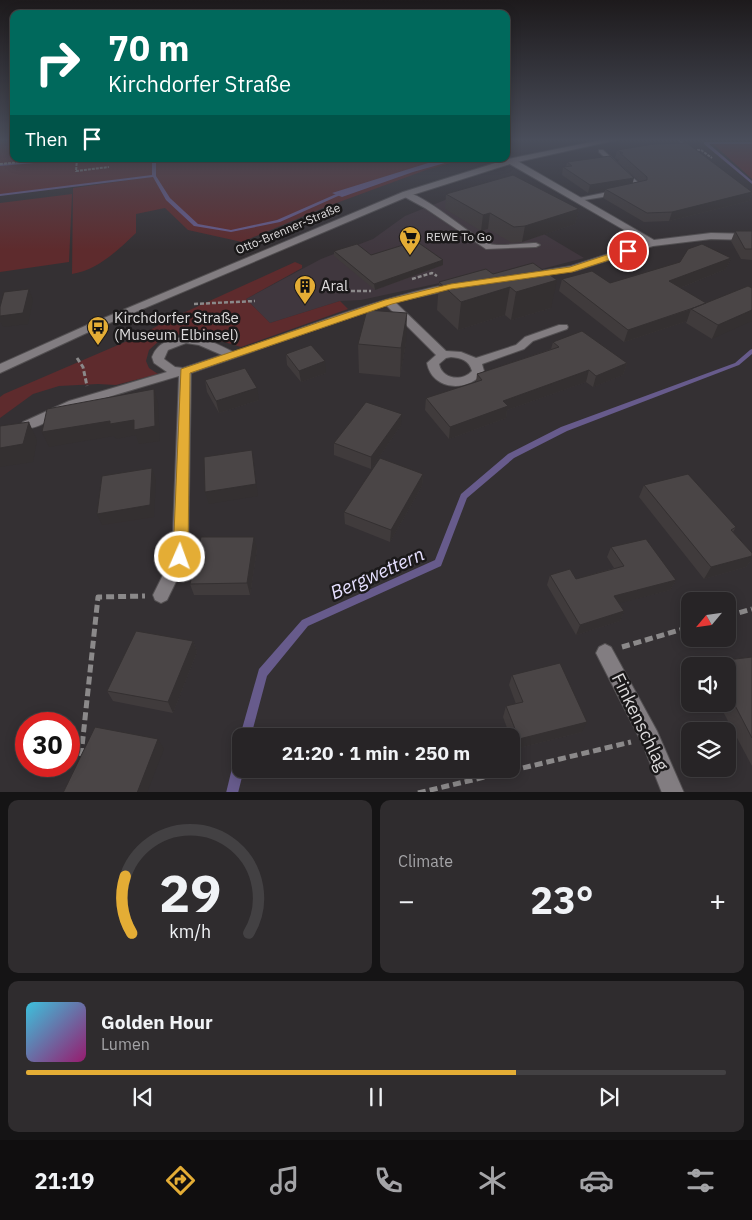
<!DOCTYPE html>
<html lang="en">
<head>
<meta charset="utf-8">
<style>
	:root { --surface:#272426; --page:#2f2c2e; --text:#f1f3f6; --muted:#a4a4a7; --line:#434143; --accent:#e4ad35 }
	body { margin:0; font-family:"IBM Plex Sans",sans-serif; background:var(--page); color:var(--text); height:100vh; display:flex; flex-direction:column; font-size:19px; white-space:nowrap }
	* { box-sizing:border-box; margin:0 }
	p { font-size:16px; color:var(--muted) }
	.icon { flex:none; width:28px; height:28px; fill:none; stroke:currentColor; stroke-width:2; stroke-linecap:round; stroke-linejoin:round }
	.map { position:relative; height:792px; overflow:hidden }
	.sheet { display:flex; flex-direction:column; gap:8px; padding:8px; background:#151415; flex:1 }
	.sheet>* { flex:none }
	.hud { position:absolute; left:10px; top:10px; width:500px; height:152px; border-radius:10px; box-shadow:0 2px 12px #0003,0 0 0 1px var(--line); background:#00695c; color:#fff; overflow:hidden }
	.needle { width:32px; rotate:241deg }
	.tools { position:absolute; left:681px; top:592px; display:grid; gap:10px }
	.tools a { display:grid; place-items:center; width:55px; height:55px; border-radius:10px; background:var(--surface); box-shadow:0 2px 12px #0003,0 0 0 1px var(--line); font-size:25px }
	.speed { position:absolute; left:15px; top:712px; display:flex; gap:10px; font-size:25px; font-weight:700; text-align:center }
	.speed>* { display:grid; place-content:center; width:65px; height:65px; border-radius:50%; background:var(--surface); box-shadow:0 2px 12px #0003,0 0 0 1px var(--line); line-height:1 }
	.speed .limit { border:8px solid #d22; background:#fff; color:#111 }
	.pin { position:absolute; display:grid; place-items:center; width:42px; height:42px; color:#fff; margin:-21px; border:2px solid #fff; border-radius:50%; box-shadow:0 1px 5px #0007 }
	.me { position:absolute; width:55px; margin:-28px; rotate:2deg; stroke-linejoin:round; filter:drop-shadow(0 0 4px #0008) }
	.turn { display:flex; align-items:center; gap:18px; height:105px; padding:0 15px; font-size:22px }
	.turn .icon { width:65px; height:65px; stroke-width:2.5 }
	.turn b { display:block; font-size:35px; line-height:42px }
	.then { display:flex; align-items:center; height:48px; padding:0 15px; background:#0003; gap:10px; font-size:19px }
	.big { font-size:38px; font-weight:700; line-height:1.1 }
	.sheet .widget { flex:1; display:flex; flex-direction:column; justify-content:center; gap:8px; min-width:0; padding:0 18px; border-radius:10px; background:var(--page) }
	.sheet .dial { align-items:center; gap:0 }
	.dial svg { height:130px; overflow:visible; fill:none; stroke:var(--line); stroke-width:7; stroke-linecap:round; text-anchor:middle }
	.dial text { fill:var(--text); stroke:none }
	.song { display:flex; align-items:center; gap:15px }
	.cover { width:60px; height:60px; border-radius:8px; background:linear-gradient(135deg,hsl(190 70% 55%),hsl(320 70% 35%)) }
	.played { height:5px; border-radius:2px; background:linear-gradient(90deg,var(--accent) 70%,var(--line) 70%) }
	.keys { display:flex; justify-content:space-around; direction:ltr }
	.heat { display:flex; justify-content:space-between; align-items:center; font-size:28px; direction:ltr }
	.sheet .tiles { flex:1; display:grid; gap:8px; grid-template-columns:1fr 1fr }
	.widget:last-child { grid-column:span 2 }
	.trip { position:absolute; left:232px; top:728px; width:288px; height:50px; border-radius:10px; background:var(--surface); box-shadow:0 2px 12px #0003,0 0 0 1px var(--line); font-weight:700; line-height:50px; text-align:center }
	.dock { display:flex; height:80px; justify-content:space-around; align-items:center; background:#100e0f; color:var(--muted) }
	.dock .icon { width:35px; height:35px }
	.dock .selected { color:var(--accent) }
	.dock b { font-size:22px; color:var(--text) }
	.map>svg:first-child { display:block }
	.built { fill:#40373e }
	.green { fill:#5e2b2d }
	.water { fill:#675b8c }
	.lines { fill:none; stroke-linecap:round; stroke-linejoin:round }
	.stream { fill:#675b8c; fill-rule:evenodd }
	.lane-casing { stroke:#524f51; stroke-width:2 }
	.street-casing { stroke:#524f51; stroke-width:2 }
	.secondary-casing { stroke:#524f51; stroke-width:2 }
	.path-far3 { stroke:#8b898a; stroke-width:2; stroke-dasharray:3 1; stroke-linecap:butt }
	.path-far2 { stroke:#8b898a; stroke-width:2.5; stroke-dasharray:4 2; stroke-linecap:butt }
	.path-far1 { stroke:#8b898a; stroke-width:3; stroke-dasharray:5 2.5; stroke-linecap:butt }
	.path { stroke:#8b898a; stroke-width:5; stroke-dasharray:8 4; stroke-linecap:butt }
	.lane { fill:#827d81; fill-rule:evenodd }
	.street { fill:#827d81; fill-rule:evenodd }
	.secondary { fill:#827d81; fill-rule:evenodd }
	.wall { fill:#403b3c }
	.shaded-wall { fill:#343031 }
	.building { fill:#4a4546; stroke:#343031 }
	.route { fill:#e4ad35; stroke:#947022 }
	.labels { text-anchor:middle; stroke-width:5; stroke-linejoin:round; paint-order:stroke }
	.far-street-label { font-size:12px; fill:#dddbdc; stroke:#1b191a }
	.far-poi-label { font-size:12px; fill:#dddbdc; stroke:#1b191a; text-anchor:start }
	.poi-label { font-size:15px; fill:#dddbdc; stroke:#1b191a; text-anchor:start }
	.near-street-label { font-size:18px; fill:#dddbdc; stroke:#1b191a }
	.near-water-label { font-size:19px; font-style:italic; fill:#e6e0ff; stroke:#1b191a }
</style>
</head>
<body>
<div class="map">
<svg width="752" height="793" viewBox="0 0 752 793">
	<rect width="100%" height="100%" fill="#343033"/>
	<path class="built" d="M470 190 584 258 542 269 449 281 361 300 340 301 270 323 246 299 321 259 373 239 405 216Z"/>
	<path class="green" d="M0 139H14V159H465L426 170 323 208 242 242 188 230 165 208 136 214V233C118 250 98 270 72 274L73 188 149 177 148 176 0 195Z
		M713 144H752V179Z
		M72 194 69 262 0 272V203Z
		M295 262 302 265V268L246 299 270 323 340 301 348 309 241 347 194 333 174 335 159 341 149 350 146 361 149 368 158 374 116 385 98 384 59 386 33 394 0 418V397L4 394 139 336 170 319Z"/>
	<path class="water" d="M441 159H459L413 172 342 197 332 193Z"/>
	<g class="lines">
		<path class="stream" d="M704 142H752V144H709L752 181V184L704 144Z
			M152 159H156V176L170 198 198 224 231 230 277 220 343 191 347 192 280 222 231 232 194 226 166 200 153 177 0 196V194L152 175Z
			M33 161 35 162 34 163 0 166V164Z
			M752 349V354L739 365 567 431 514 458 467 498 441 566 308 626 267 676 251 736H241V738L240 736 259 669 302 620 435 560 461 494 508 454 561 427 735 363 750 350Z
			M241 750V769H244L238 793H226L235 756 237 752Z"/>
		<g class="lane-casing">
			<path id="lane" d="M599 150H603L643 187V189L632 191V189L636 187 599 152Z
				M618 190 622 192 621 194 578 201 574 199Z
				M403 192C422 191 470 236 490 244 498 247 525 243 536 243L540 245 536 247 486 249 425 208 403 196Z"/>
		</g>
		<g class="street-casing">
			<path id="street" d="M508 159H514L654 240 711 233 752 234V240L711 239 653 246 575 271 529 277V273L571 266 645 242 508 163Z
				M455 283 460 286 459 288 395 302 446 351 461 352 476 358 516 345 525 337 559 325H567L568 327 567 329 533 341 524 349 482 364 484 371C470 393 432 391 427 363L436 355 386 305 191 373 188 557 167 600 161 603 155 600 153 595 172 557 179 376C138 388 98 399 58 415 48 420 35 431 23 428L21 425 23 422 69 401 167 372 154 363 152 357C155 349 160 344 168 341 192 332 212 341 233 352 307 327 378 297 455 283ZM186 343 199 345 222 355 183 368 175 367 164 359 168 350ZM451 357C461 358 469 360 472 371 462 382 442 379 439 364L446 358Z
				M605 644 611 647 657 731 684 793H662L643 745 596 653 599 647Z"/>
		</g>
		<g class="secondary-casing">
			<path id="secondary" d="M606 139H621L513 163 409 196 93 330 0 373V364L85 326 403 192 508 159Z"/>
		</g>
		<path class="path-far3" d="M677 139 686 146
			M693 150H701L712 158
			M77 159 76 171 109 167
			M0 164 54 159"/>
		<path class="path-far2" d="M412 279 432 273 437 276
			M345 291H371
			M194 304 255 301"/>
		<path class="path-far1" d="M77 358 83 367 87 386"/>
		<path class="path" d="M728 616 752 609
			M622 647 690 627
			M81 756 98 597 145 596
			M418 793 631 742"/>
		<use href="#lane" class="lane"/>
		<use href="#street" class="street"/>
		<use href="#secondary" class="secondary"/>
	</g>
	<path class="wall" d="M617 150 752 191V193L749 201 669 221 644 222 603 198 605 190 588 193 562 175 563 167H566L567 162 633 183 640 182 618 162 619 160 615 158Z
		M446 194 579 209 575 224 522 242 512 243 488 229 481 231 445 209Z
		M735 231H752V260L741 259 731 241Z
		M334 251 371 255 443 265 375 290 334 256Z
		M731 258 726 269 680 288 706 303 748 286 712 339 686 323 687 321 624 342 559 291 562 279 610 283Z
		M493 274 551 308 511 320 505 315 458 330 437 310 439 282Z
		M406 342 400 377 359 373 358 344Z
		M553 342 627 363 623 375 593 387 586 382 507 410 506 418 449 439 425 410 426 398 476 382 477 374 551 349Z
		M286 354 326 373 301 382 287 365Z
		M205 380 259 400 219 413 207 392Z
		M401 425 371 469 334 455V443Z
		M423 474 422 486 390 542 345 524 344 512Z
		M644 485 736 527 733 532 752 553V559L746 567 704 579 639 497Z
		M611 547 676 580 670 590 619 603 624 611 620 621 576 635 547 585 550 575 576 579 614 568 607 557Z
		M257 549 250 595H194L190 584Z
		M193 641 197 652 173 713 113 701 107 691Z
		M752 657V766L719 704H728V666H708L711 662Z
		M512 675 582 732 515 749 511 739V736H510L503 717 506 706 516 704 509 685Z"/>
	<path class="shaded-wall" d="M634 178 632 186 605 189V190L588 193 590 185Z
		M752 192 749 201 669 221 672 212Z
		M579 209 575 224 522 242 525 226Z
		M490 213 488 229 481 231 483 215Z
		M731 258 726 269 665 294 669 281Z
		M443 260V265L375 290 374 284Z
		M557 280 551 308 511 320 516 292Z
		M510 287 505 315 458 330 461 302Z
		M29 289 33 300 28 324 3 327 0 321V316Z
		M707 304 691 309 687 321 624 342 628 330Z
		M752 310V321L712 339 718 325Z
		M407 313 406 342 400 377 401 348Z
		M325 361 326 373 301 382 299 371Z
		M627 363 623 375 593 387 596 376Z
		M589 370 586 382 507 410 506 418 449 439 450 427 503 401Z
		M257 388 259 400 219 413 216 401Z
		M154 389 158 403 160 441 139 444 136 435 116 439 114 436 49 447 42 432Z
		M402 414 401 425 371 469V457Z
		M29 422 37 440 33 462 0 467V448Z
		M252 450 258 496 209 504 205 492Z
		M152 468 156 480 154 517 102 525 97 514Z
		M423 474 422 486 390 542 391 530Z
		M254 537 257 549 250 595 247 583Z
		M752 556V559L746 567 704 579 711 567Z
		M676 580 670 590 609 606 614 596Z
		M624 611 620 621 576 635 580 625Z
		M193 641 197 652 173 713 168 702Z
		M587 722 582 732 515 749 519 739Z
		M158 739 164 749 147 793H137Z"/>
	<path class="building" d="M687 143 752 192 672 212 647 213 605 189 647 180V177L620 153H623L617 150 654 144Z
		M610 156 634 178 590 185 563 167 572 166 567 162Z
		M513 175 579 209 525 226 514 227 490 213 483 215 446 194Z
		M735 231H752V249H745Z
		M416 241 443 260 374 284 334 251 357 244 371 255Z
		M702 244 731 258 669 281 706 303 696 307 628 330 562 279 592 271 610 283 680 262 688 249Z
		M533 263 557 280 516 292 510 287 461 302 439 282 486 269 493 274Z
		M748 286 752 288V310L718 325 691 309Z
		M29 289 23 313 0 316V307L4 292Z
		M367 310 407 313 401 348 358 344Z
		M582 331 627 363 596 376 589 370 503 401 508 406 450 427 426 398 482 380 477 374 559 347 553 342Z
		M311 345 325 361 299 371 286 354Z
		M245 368 257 388 216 401 205 380Z
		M154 389 155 426 134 430V420L110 424V421L42 432 47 409Z
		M366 402 402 414 371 457 334 443Z
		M29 422 23 444 0 448V426Z
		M252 450 256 484 205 492 204 457Z
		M380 458 423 474 391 530 344 512Z
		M152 468 150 505 97 514 102 476Z
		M688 474 736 527 731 530 752 553V556L711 567 644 485Z
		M201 537H254L247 583 190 584Z
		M646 539 676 580 614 596 624 611 580 625 550 575 570 569 576 579 624 566 611 547Z
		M136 631 193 641 168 702 107 691Z
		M752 657V738L728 692V666H714L711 662Z
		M560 663 587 722 519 739 506 706 523 702 512 675Z
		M95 727 158 739 137 793H63Z"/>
	<linearGradient id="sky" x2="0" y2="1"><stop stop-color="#1d1a1c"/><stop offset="0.56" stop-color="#4a4e5b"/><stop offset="1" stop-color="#4a4e5b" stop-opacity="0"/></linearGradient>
	<rect width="752" height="250" fill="url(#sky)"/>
	<path class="route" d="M628 248 633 251 631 253 572 272 451 289 392 304 190 373 188 557 186 561 180 563 175 561 173 557 181 369 385 300 451 284 570 267Z"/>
	<defs>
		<g id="supermarket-pin" transform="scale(1.125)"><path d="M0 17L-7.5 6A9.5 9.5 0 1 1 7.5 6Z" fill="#e4ad35" stroke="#1b191a"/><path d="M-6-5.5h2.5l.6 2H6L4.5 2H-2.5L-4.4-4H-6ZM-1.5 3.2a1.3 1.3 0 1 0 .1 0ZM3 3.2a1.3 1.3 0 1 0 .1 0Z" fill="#111"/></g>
		<g id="building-pin" transform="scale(1.125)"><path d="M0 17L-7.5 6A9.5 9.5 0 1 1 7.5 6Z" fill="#e4ad35" stroke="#1b191a"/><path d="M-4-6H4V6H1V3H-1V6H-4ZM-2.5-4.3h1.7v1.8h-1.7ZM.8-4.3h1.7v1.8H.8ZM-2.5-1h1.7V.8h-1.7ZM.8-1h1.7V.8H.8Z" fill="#111"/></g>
		<g id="bus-pin" transform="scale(1.125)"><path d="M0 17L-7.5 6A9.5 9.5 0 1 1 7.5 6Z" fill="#e4ad35" stroke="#1b191a"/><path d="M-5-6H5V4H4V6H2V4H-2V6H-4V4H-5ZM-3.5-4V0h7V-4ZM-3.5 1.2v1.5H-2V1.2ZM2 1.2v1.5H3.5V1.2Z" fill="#111"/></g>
	</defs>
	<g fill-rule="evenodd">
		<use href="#supermarket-pin" x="410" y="237"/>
		<use href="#building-pin" x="305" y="286"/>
		<use href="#bus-pin" x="98" y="327"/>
	</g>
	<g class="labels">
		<g class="far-street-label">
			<text transform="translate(288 229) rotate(-23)" y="4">Otto-Brenner-Straße</text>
		</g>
		<g class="far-poi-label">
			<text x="426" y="241">REWE To Go</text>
		</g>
		<g class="poi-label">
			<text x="321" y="291">Aral</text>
			<text x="114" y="323">Kirchdorfer Straße<tspan x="114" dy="17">(Museum Elbinsel)</tspan></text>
		</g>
		<g class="near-street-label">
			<text transform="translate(640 722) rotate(64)" y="6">Finkenschlag</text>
		</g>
		<g class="near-water-label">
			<text transform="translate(377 573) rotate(-24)" y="7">Bergwettern</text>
		</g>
	</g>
</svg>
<div class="tools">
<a><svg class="needle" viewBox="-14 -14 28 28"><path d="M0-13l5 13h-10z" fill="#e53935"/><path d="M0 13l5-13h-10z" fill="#a4a4a7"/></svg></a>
<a><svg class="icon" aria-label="sound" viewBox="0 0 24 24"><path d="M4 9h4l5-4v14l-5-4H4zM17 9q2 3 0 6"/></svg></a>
<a><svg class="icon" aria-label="layers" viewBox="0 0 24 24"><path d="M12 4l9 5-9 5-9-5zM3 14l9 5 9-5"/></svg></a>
</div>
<div class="speed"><div class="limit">30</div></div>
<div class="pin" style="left:628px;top:251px;background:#d93025"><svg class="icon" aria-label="arrive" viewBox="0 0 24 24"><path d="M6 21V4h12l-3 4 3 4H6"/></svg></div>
<svg class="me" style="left:180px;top:557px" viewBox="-20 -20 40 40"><circle r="17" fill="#e4ad35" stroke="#fff" stroke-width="3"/><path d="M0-11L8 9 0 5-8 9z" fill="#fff"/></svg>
<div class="trip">21:20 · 1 min · 250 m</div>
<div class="hud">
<div class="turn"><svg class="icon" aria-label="right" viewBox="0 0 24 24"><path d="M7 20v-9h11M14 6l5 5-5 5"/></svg><div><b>70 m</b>Kirchdorfer Straße</div></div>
<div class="then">Then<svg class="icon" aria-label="arrive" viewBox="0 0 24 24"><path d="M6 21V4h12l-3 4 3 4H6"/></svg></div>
</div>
</div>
<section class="sheet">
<div class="tiles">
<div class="widget dial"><svg viewBox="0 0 100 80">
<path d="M14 69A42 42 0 1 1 86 69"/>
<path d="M14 69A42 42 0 0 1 10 34" stroke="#e4ad35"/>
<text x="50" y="56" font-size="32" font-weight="700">29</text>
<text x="50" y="72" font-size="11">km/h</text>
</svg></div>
<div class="widget"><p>Climate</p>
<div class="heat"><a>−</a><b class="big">23°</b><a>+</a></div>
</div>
<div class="widget">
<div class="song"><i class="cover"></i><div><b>Golden Hour</b><p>Lumen</p></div></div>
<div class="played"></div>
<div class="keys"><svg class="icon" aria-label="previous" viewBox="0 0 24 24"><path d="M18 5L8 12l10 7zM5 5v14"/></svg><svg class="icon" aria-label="pause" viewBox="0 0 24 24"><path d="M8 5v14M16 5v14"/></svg><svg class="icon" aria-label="next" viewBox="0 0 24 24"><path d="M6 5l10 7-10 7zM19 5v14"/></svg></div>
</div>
</div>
</section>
<nav class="dock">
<b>21:19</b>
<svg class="icon selected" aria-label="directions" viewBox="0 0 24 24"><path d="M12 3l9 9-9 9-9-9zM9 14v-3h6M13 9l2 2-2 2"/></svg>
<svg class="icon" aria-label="music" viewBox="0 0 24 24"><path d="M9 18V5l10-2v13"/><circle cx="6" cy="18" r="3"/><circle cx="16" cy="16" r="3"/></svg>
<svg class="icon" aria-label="phone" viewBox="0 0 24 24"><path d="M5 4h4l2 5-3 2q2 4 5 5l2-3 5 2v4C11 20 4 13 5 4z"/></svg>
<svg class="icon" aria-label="climate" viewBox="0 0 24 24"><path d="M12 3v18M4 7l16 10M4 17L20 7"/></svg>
<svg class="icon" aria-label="car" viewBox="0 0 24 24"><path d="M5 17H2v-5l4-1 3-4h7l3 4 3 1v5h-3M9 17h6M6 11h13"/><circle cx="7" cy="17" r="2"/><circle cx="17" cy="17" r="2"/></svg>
<svg class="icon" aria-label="filters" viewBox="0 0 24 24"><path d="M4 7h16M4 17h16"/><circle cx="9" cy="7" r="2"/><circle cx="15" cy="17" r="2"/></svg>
</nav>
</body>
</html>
